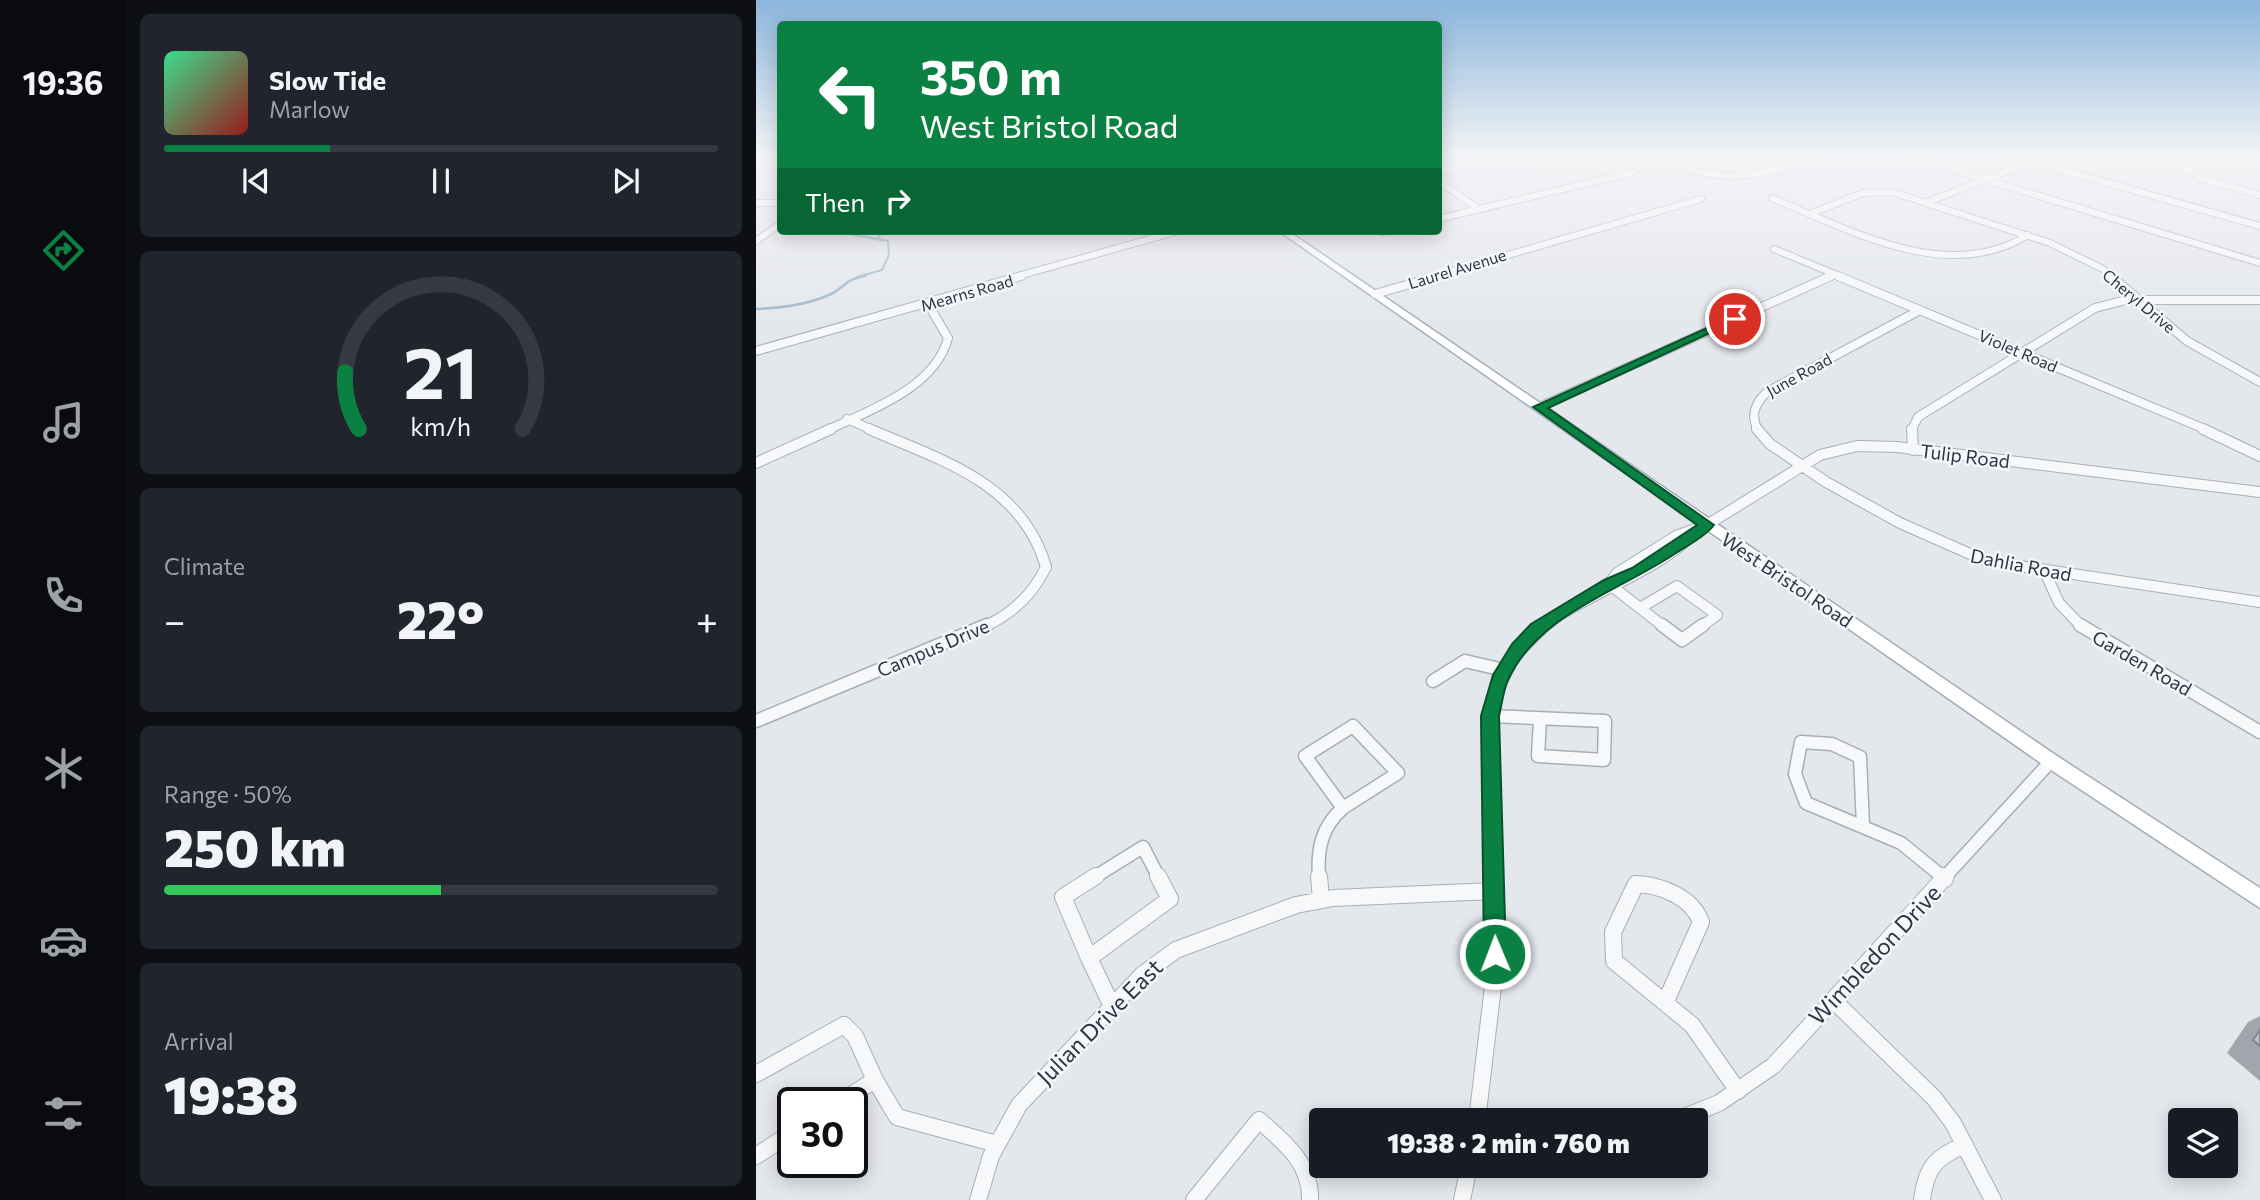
<!DOCTYPE html>
<html lang="en">
<head>
<meta charset="utf-8">
<style>
	:root { --surface:#171b24; --page:#20242c; --text:#f1f3f6; --muted:#9ea1a6; --line:#363941; --accent:#0b8043 }
	body { margin:0; font-family:Commissioner,sans-serif; background:var(--page); color:var(--text); height:100vh; display:flex; flex-direction:column; font-size:26px; white-space:nowrap }
	* { box-sizing:border-box; margin:0 }
	p { font-size:23px; color:var(--muted) }
	.icon { flex:none; width:38px; height:38px; fill:none; stroke:currentColor; stroke-width:2; stroke-linecap:round; stroke-linejoin:round }
	.map { position:relative; flex:1; overflow:hidden }
	.details { display:flex; flex-direction:column; gap:14px; padding:14px; background:#0d0f14; width:630px }
	.details>* { flex:none }
	.guide { position:absolute; left:21px; top:21px; width:665px; height:214px; border-radius:7px; box-shadow:0 4px 18px #0003; background:#0b8043; color:#fff; overflow:hidden }
	.buttons { position:absolute; left:1412px; top:1108px; display:grid; gap:14px }
	.buttons a { display:grid; place-items:center; width:70px; height:70px; border-radius:7px; background:var(--surface); box-shadow:0 4px 18px #0003; font-size:35px }
	.speed { position:absolute; left:21px; top:1087px; display:flex; gap:14px; font-size:35px; font-weight:700; text-align:center }
	.speed>* { display:grid; place-content:center; width:91px; height:91px; border-radius:50%; background:var(--surface); box-shadow:0 4px 18px #0003; line-height:1 }
	.speed .limit { border:4px solid #111; border-radius:10px; background:#fff; color:#111 }
	.pin { position:absolute; display:grid; place-items:center; width:60px; height:60px; color:#fff; margin:-30px; border:4px solid #fff; border-radius:50%; box-shadow:0 2px 7px #0007 }
	.me { position:absolute; width:77px; margin:-38px; rotate:359deg; stroke-linejoin:round; filter:drop-shadow(0 0 5px #0008) }
	.turn { display:flex; align-items:center; gap:24px; height:147px; padding:0 28px; font-size:32px }
	.turn .icon { width:91px; height:91px; stroke-width:2.5 }
	.turn b { display:block; font-size:49px; line-height:60px }
	.then { display:flex; align-items:center; height:66px; padding:0 28px; background:#0003; gap:14px; font-size:26px }
	.big { font-size:52px; font-weight:800; line-height:1.1 }
	.details .widget { flex:1; display:flex; flex-direction:column; justify-content:center; gap:10px; min-width:0; padding:0 24px; border-radius:10px; background:var(--page) }
	.details .dial { align-items:center; gap:0 }
	.dial svg { height:182px; overflow:visible; fill:none; stroke:var(--line); stroke-width:7; stroke-linecap:round; text-anchor:middle }
	.dial text { fill:var(--text); stroke:none }
	.song { display:flex; align-items:center; gap:21px }
	.cover { width:84px; height:84px; border-radius:10px; background:linear-gradient(135deg,hsl(150 70% 55%),hsl(0 70% 35%)) }
	.played { height:7px; border-radius:4px; background:linear-gradient(90deg,var(--accent) 30%,var(--line) 30%) }
	.keys { display:flex; justify-content:space-around; direction:ltr }
	.heat { display:flex; justify-content:space-between; align-items:center; font-size:38px; direction:ltr }
	.charge { height:10px; border-radius:5px; background:linear-gradient(90deg,#34c759 50%,var(--line) 0) }
	.trip { position:absolute; left:553px; top:1108px; width:399px; height:70px; border-radius:7px; background:var(--surface); box-shadow:0 4px 18px #0003; font-weight:800; line-height:70px; text-align:center }
	main { display:flex; flex:1; min-height:0 }
	.menu { display:flex; flex-direction:column; width:126px; justify-content:space-around; align-items:center; background:#090b0e; color:var(--muted) }
	.menu .icon { width:49px; height:49px }
	.menu .current { color:var(--accent) }
	.menu b { font-size:32px; color:var(--text) }
	.map>svg:first-child { display:block }
	.lines { fill:none; stroke-linecap:round; stroke-linejoin:round }
	.stream-far1 { stroke:#9fb7cb; stroke-width:2 }
	.stream { stroke:#9fb7cb; stroke-width:2.5 }
	.minor-far4-casing { stroke:#a9aeb6; stroke-width:8 }
	.minor-far3-casing { stroke:#a9aeb6; stroke-width:10 }
	.minor-far2-casing { stroke:#a9aeb6; stroke-width:12 }
	.minor-far1-casing { stroke:#a9aeb6; stroke-width:15 }
	.minor-casing { stroke:#a9aeb6; stroke-width:18 }
	.major-casing { stroke:#a3acb7; stroke-width:3 }
	.minor-far4 { stroke:#f7f8fa; stroke-width:6 }
	.minor-far3 { stroke:#f7f8fa; stroke-width:8 }
	.minor-far2 { stroke:#f7f8fa; stroke-width:10 }
	.minor-far1 { stroke:#f7f8fa; stroke-width:12 }
	.minor { stroke:#f7f8fa; stroke-width:16 }
	.major { fill:#fff; fill-rule:evenodd }
	.wall { fill:#a1a6ad }
	.building { fill:#bbc1c9; stroke:#83878d; stroke-width:2 }
	.route { fill:#0b8043; stroke:#07532c; stroke-width:2 }
	.labels { text-anchor:middle; stroke-width:5; stroke-linejoin:round; paint-order:stroke }
	.far-street-label { font-size:16px; fill:#2b3644; stroke:#f4f6f9 }
	.street-label { font-size:19px; fill:#2b3644; stroke:#f4f6f9 }
	.near-street-label { font-size:23px; fill:#2b3644; stroke:#f4f6f9 }
</style>
</head>
<body>
<main>
<nav class="menu">
<b>19:36</b>
<svg class="icon current" aria-label="directions" viewBox="0 0 24 24"><path d="M12 3l9 9-9 9-9-9zM9 14v-3h6M13 9l2 2-2 2"/></svg>
<svg class="icon" aria-label="music" viewBox="0 0 24 24"><path d="M9 18V5l10-2v13"/><circle cx="6" cy="18" r="3"/><circle cx="16" cy="16" r="3"/></svg>
<svg class="icon" aria-label="phone" viewBox="0 0 24 24"><path d="M5 4h4l2 5-3 2q2 4 5 5l2-3 5 2v4C11 20 4 13 5 4z"/></svg>
<svg class="icon" aria-label="climate" viewBox="0 0 24 24"><path d="M12 3v18M4 7l16 10M4 17L20 7"/></svg>
<svg class="icon" aria-label="car" viewBox="0 0 24 24"><path d="M5 17H2v-5l4-1 3-4h7l3 4 3 1v5h-3M9 17h6M6 11h13"/><circle cx="7" cy="17" r="2"/><circle cx="17" cy="17" r="2"/></svg>
<svg class="icon" aria-label="filters" viewBox="0 0 24 24"><path d="M4 7h16M4 17h16"/><circle cx="9" cy="7" r="2"/><circle cx="15" cy="17" r="2"/></svg>
</nav>
<section class="details">
<div class="widget">
<div class="song"><i class="cover"></i><div><b>Slow Tide</b><p>Marlow</p></div></div>
<div class="played"></div>
<div class="keys"><svg class="icon" aria-label="previous" viewBox="0 0 24 24"><path d="M18 5L8 12l10 7zM5 5v14"/></svg><svg class="icon" aria-label="pause" viewBox="0 0 24 24"><path d="M8 5v14M16 5v14"/></svg><svg class="icon" aria-label="next" viewBox="0 0 24 24"><path d="M6 5l10 7-10 7zM19 5v14"/></svg></div>
</div>
<div class="widget dial"><svg viewBox="0 0 100 80">
<path d="M14 69A42 42 0 1 1 86 69"/>
<path d="M14 69A42 42 0 0 1 8 44" stroke="#0b8043"/>
<text x="50" y="56" font-size="32" font-weight="700">21</text>
<text x="50" y="72" font-size="11">km/h</text>
</svg></div>
<div class="widget"><p>Climate</p>
<div class="heat"><a>−</a><b class="big">22°</b><a>+</a></div>
</div>
<div class="widget"><p>Range · 50%</p><b class="big">250 km</b><div class="charge"></div></div>
<div class="widget"><p>Arrival</p><b class="big">19:38</b></div>
</section>
<div class="map">
<svg width="1504" height="1200" viewBox="0 0 1504 1200">
	<rect width="100%" height="100%" fill="#e4e7ec"/>
	<g class="lines">
		<path class="stream-far1" d="M77 231 132 241 133 255 126 270 101 277
			M121 240 126 231"/>
		<path class="stream" d="M0 309C25 308 52 305 75 294 90 287 87 280 109 276"/>
		<g class="minor-far4-casing">
			<path id="minor-far4" d="M899 157C962 184 997 180 1061 157
				M1155 157 1504 263
				M1261 157 1504 226
				M1504 162 1442 163 1430 169 1444 178 1504 195
				M682 172 755 157
				M682 181 723 209
				M1016 198C1094 230 1191 285 1272 235
				M1172 202 1276 161
				M0 203H24
				M1056 213 1107 193 1136 192 1294 243 1347 269 1357 277
				M682 219 878 172
				M625 232 632 231
				M0 241 24 224
				M1018 249 1086 277
				M259 277 422 231
				M676 277 945 199
				M1071 277 1079 274"/>
		</g>
		<g class="minor-far3-casing">
			<path id="minor-far3" d="M1082 276 1451 430
				M1355 276 1431 341 1504 382
				M619 294 682 276
				M0 351 265 276
				M783 407 1075 276
				M91 419 117 430
				M72 430C114 410 179 388 192 338L172 304
				M1002 430C994 415 999 403 1011 392L1164 310
				M1156 430 1162 417 1339 308 1370 300H1504"/>
		</g>
		<g class="minor-far2-casing">
			<path id="minor-far2" d="M113 429C185 460 266 483 290 567 277 594 255 615 227 627
				M1001 429 1014 444 1070 482 1144 523 1230 561 1504 602
				M1156 429 1157 450
				M1447 429 1504 456
				M0 463 75 429
				M1289 572 1303 603 1326 627
				M853 584 861 573 920 536 951 525 1064 455 1101 446 1141 447 1504 492
				M853 584 884 608
				M786 627C822 598 915 565 936 533
				M908 627 884 608 921 586 961 615 945 627"/>
		</g>
		<g class="minor-far1-casing">
			<path id="minor-far1" d="M906 625 926 640 947 625
				M1324 625 1504 732
				M677 681 709 661 748 670
				M734 716 849 721 848 760 782 756 784 719
				M0 721 231 625
				M597 726 642 773 587 808 549 756Z
				M1107 826 1104 757 1076 744 1045 742 1039 774 1050 803 1145 843 1188 878
				M337 878 387 847 403 878
				M563 878C561 850 565 827 587 808
				M737 878 734 716 744 682 758 655 788 625
				M1188 878 1295 761"/>
		</g>
		<g class="minor-casing">
			<path id="minor" d="M340 876 307 897 333 958 414 899 402 876
				M563 876 565 900
				M1186 876 1189 879
				M333 958 356 1006
				M1077 1000 1178 1098 1197 1123 1237 1200
				M910 1001 945 922C936 897 905 885 880 884L857 932 858 961 936 1025 982 1091
				M0 1074 88 1025 99 1036 119 1080 84 1102
				M119 1080 141 1117 241 1144
				M721 1120 739 970 737 876
				M921 1120 963 1103 1017 1066 1190 876
				M0 1156 37 1132
				M222 1200 235 1156 263 1105 386 975 420 950 540 905 577 898 737 891
				M438 1200 503 1120C529 1143 555 1163 554 1200
				M706 1200 713 1166
				M1166 1200C1170 1168 1179 1157 1209 1145"/>
		</g>
		<g class="major-casing">
			<path id="major" d="M523 231H532L1301 756 1504 888V908L1289 766Z"/>
		</g>
		<use href="#minor-far4" class="minor-far4"/>
		<use href="#minor-far3" class="minor-far3"/>
		<use href="#minor-far2" class="minor-far2"/>
		<use href="#minor-far1" class="minor-far1"/>
		<use href="#minor" class="minor"/>
		<use href="#major" class="major"/>
	</g>
	<path class="wall" d="M1504 1016V1081L1471 1053 1492 1022Z"/>
	<path class="building" d="M1504 1030V1046L1497 1040Z"/>
	<linearGradient id="sky" x2="0" y2="1"><stop stop-color="#8bb5dc"/><stop offset="0.48" stop-color="#f3f4f6"/><stop offset="1" stop-color="#f3f4f6" stop-opacity="0"/></linearGradient>
	<rect width="1504" height="325" fill="url(#sky)"/>
	<path class="route" d="M975 317 984 319 792 408 958 525C949 537 932 545 920 553 864 591 782 614 752 680 747 691 746 704 743 716L750 954 747 962 739 965 731 962 728 954 725 716 737 675 756 644 775 624 848 580 876 568 941 525 777 407Z"/>
	<g class="labels">
		<g class="far-street-label">
			<text transform="translate(701 269) rotate(-17)" y="6">Laurel Avenue</text>
			<text transform="translate(211 293) rotate(-16)" y="6">Mearns Road</text>
			<text transform="translate(1383 301) rotate(40)" y="6">Cheryl Drive</text>
			<text transform="translate(1262 351) rotate(23)" y="6">Violet Road</text>
			<text transform="translate(1043 375) rotate(-29)" y="6">June Road</text>
		</g>
		<g class="street-label">
			<text transform="translate(1209 456) rotate(7)" y="7">Tulip Road</text>
			<text transform="translate(1265 565) rotate(11)" y="7">Dahlia Road</text>
			<text transform="translate(1031 580) rotate(34)" y="7">West Bristol Road</text>
			<text transform="translate(177 648) rotate(-23)" y="7">Campus Drive</text>
			<text transform="translate(1386 663) rotate(30)" y="7">Garden Road</text>
		</g>
		<g class="near-street-label">
			<text transform="translate(1119 955) rotate(-47)" y="8">Wimbledon Drive</text>
			<text transform="translate(344 1022) rotate(-45)" y="8">Julian Drive East</text>
		</g>
	</g>
</svg>
<div class="buttons">
<a><svg class="icon" aria-label="layers" viewBox="0 0 24 24"><path d="M12 4l9 5-9 5-9-5zM3 14l9 5 9-5"/></svg></a>
</div>
<div class="speed"><div class="limit">30</div></div>
<div class="pin" style="left:979px;top:319px;background:#d93025"><svg class="icon" aria-label="arrive" viewBox="0 0 24 24"><path d="M6 21V4h12l-3 4 3 4H6"/></svg></div>
<svg class="me" style="left:739px;top:954px" viewBox="-20 -20 40 40"><circle r="17" fill="#0b8043" stroke="#fff" stroke-width="3"/><path d="M0-11L8 9 0 5-8 9z" fill="#fff"/></svg>
<div class="trip">19:38 · 2 min · 760 m</div>
<div class="guide">
<div class="turn"><svg class="icon" aria-label="left" viewBox="0 0 24 24"><path d="M17 20v-9H6M10 6l-5 5 5 5"/></svg><div><b>350 m</b>West Bristol Road</div></div>
<div class="then">Then<svg class="icon" aria-label="right" viewBox="0 0 24 24"><path d="M7 20v-9h11M14 6l5 5-5 5"/></svg></div>
</div>
</div>
</main>
</body>
</html>
